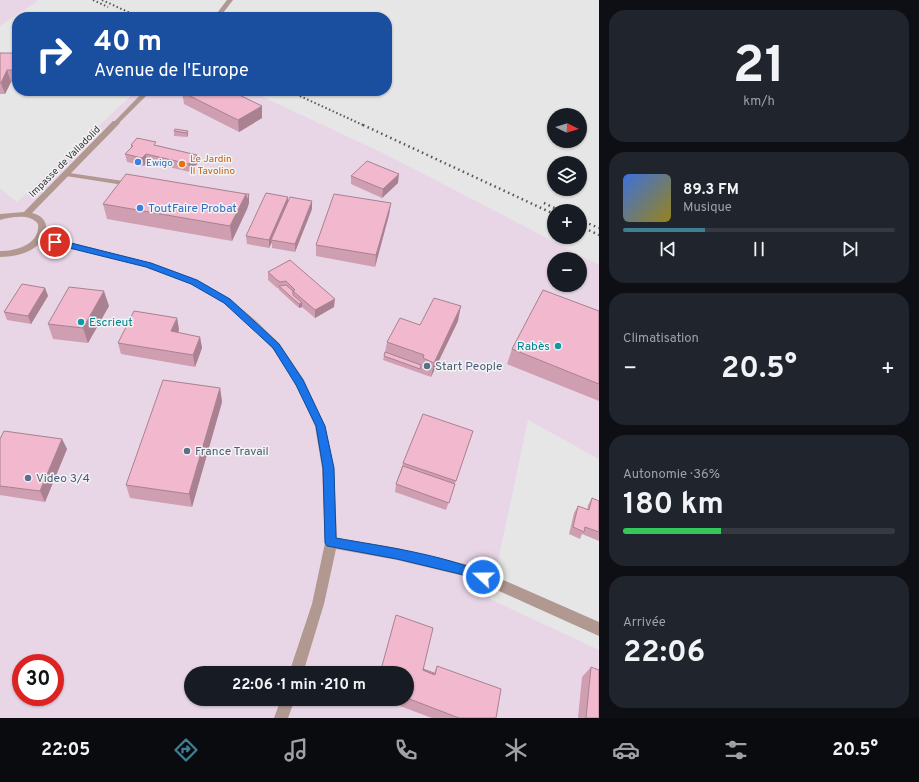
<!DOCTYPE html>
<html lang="fr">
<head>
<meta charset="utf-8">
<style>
	:root { --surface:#171b24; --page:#20242c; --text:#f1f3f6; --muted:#9ea1a6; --line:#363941; --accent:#3f7e93 }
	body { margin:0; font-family:Overpass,sans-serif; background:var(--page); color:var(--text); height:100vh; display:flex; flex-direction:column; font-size:15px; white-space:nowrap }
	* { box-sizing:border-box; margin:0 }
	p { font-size:13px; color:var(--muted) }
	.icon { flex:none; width:22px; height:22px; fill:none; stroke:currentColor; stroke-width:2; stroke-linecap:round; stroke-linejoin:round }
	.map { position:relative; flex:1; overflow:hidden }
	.panel { display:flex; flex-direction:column; gap:10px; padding:10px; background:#0d0f14; width:320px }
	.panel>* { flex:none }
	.hud { position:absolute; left:12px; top:12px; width:380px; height:84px; border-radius:16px; box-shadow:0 1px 3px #0004; background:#1a4fa0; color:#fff; overflow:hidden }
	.needle { width:26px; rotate:95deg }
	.buttons { position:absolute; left:547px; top:108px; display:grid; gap:8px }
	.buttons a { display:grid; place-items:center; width:40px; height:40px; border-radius:50%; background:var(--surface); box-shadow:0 1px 3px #0004; font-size:20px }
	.speed { position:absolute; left:12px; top:654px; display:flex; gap:8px; font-size:20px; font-weight:700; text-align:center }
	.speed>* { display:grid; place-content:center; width:52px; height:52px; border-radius:50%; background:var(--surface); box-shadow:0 1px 3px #0004; line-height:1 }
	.speed .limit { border:6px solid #d22; background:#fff; color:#111 }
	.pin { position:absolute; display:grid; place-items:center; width:34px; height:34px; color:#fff; margin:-17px; border:2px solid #fff; border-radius:50%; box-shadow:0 1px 4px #0007 }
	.me { position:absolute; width:44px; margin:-22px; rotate:291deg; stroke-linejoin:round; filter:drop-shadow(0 0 3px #0008) }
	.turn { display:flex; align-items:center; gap:14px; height:84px; padding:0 16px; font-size:18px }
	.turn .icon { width:52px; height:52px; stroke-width:2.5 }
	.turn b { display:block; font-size:28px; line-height:34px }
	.big { font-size:30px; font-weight:700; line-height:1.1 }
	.panel .widget { flex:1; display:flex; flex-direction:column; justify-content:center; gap:6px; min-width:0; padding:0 14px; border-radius:16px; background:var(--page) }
	.panel .dial { align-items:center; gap:0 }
	.dial b { font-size:52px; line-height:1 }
	.song { display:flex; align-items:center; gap:12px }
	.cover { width:48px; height:48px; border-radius:6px; background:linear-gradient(135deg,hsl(220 70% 55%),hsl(50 70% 35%)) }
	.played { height:4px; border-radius:2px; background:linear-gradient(90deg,var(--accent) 30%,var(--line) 30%) }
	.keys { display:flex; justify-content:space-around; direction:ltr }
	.heat { display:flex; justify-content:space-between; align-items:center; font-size:22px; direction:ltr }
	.charge { height:6px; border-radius:3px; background:linear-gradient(90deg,#34c759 36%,var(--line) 0) }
	.trip { position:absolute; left:184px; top:666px; width:230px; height:40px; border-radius:20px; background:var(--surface); box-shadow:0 1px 3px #0004; font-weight:700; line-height:40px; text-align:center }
	.dock { display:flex; height:64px; justify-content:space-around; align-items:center; background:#090b0e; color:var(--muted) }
	.dock .icon { width:28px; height:28px }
	.dock .selected { color:var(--accent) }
	.dock b { font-size:18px; color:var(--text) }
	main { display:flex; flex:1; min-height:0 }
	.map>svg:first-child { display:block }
	.commercial { fill:#e8d6e7; fill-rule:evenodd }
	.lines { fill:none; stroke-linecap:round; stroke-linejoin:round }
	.service { fill:#b19890; fill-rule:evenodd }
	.minor { fill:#b19890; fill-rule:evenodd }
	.rail-far1 { stroke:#545455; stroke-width:2; stroke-dasharray:1.5 2.5; stroke-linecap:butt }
	.rail { stroke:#545455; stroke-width:2.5; stroke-dasharray:1.5 3.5; stroke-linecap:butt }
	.wall { fill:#cf9eb1 }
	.shaded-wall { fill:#a98190 }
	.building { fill:#f1b8ce; stroke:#a98190 }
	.route { fill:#1a73e8; stroke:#114b97 }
	.shop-dot { fill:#3f7fe0; stroke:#f3f3f5; stroke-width:1.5 }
	.food-dot { fill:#e8710a; stroke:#f3f3f5; stroke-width:1.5 }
	.culture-dot { fill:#0f9aa8; stroke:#f3f3f5; stroke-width:1.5 }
	.service-dot { fill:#5c6f8a; stroke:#f3f3f5; stroke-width:1.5 }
	.labels { text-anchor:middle; stroke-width:3; stroke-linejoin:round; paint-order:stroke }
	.far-food-label { font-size:10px; fill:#c56008; stroke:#f3f3f5; text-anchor:start }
	.far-street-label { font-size:10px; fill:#39393a; stroke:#f3f3f5 }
	.far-shop-label { font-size:10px; fill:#366cbe; stroke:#f3f3f5; text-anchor:start }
	.shop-label { font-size:12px; fill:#366cbe; stroke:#f3f3f5; text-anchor:start }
	.culture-label { font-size:12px; fill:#0d838f; stroke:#f3f3f5; text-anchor:start }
	.service-label { font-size:12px; fill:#4e5e75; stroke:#f3f3f5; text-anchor:start }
</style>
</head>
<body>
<main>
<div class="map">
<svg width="599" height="718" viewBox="0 0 599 718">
	<rect width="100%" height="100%" fill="#e6e6e7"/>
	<path class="commercial" d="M0 0H35L38 1 0 26Z
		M136 91H250L387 155 599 265V459L528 420 490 599 599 650V718H0V188L17 202ZM554 259H580V285H554ZM21 663H55V697H21ZM191 673H407V699H191Z"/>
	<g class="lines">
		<path class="service" d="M144 91H151L118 124H114V122Z
			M63 172 130 182 134 184 130 186 66 176H63Z"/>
		<path class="minor" d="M227 0H233L220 17H214Z
			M113 121H116L120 123 32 213C44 216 49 224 45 236L151 263 197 280 230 299 255 320 279 343 304 380 325 426 334 468 337 538 397 548 469 565 599 622V636L468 577 397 560 336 549 324 604 303 673H289L312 604 325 543 322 468 315 426 296 385 273 349 249 324 224 303 191 284 146 267 42 241C32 253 15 257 0 257V251C17 251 40 244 38 224 30 213 11 217 0 220V214L24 212Z
			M281 699H295L288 718H274Z"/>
		<path class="rail-far1" d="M93 0 108 7
			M102 0 139 17
			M289 91 365 126"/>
		<path class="rail" d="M363 125 554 214
			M544 203 561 211
			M580 220 599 228
			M580 226 599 235"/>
	</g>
	<path class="wall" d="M0 53H17V82H11L5 94H0Z
		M182 92 262 118 239 132 184 104Z
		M174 131H188V135L187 137 174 136Z
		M131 145H156L197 155 198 163 190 172 147 162 144 166 127 162 125 154 131 147Z
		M351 176 398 183 382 198 351 184Z
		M288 197V203L312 201V209L295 252 272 248V242L269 248 247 244 246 236Z
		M249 203 247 209 232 241 107 219 103 204Z
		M391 203 389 215 375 267 316 256V245Z
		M290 260 334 307 315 318 302 307 299 308 279 290V289L277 288 268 280V272Z
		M45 288 48 296 31 324 7 320 4 312Z
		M109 306 88 343 53 339 48 324Z
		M599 311V401L507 364 512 349Z
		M177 318 179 330 178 333 200 337 202 348 195 367 121 354 118 343Z
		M458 321 431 377 383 360 385 352 387 342Z
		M220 388 222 402 192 507 130 498 126 485Z
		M473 431 446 510 395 492 396 484 403 463Z
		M0 439H62L67 449 45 502 0 495Z
		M592 498 599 501V541L582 534 580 539 569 534 574 513 578 506 587 510 588 505Z
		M437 666 496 718H432L381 699H407V673L423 669 434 673Z
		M591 667 599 718H578L582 677Z"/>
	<path class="shaded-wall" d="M7 70 11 82 5 94 1 83Z
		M262 106V118L239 132 238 120Z
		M188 131V135L187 137V133Z
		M146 154 147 162 144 166 142 158Z
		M197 155 198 163 190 172 189 164Z
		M399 174 398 183 382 198 383 189Z
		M246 194H249V203L247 209 232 241 230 226Z
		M288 197V205L271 240 272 242 269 248V240Z
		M312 201V209L295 252V244Z
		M391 203 389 215 375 267 376 255Z
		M45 288 48 296 31 324 28 316Z
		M104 291 109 306 88 343 83 328Z
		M335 299 334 307 315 318V310Z
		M302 303V307L299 308V304Z
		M461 306 458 321 431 377 434 363Z
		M177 318 179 330 173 343 171 331Z
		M200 337 202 348 195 367 193 355Z
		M220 388 222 402 192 507 189 494Z
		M62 439 67 449 45 502 40 491Z"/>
	<path class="building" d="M0 53H17V70H7L1 83H0Z
		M185 91H231L262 106 238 120 182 92Z
		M175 129 188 131 187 133 174 131Z
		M137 138 156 142 154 145 197 155 189 164 146 154 142 158 125 154 133 146 131 145Z
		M367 161 399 174 383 189 351 176Z
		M126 174 246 194 230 226 103 204Z
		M266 193 288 197 269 240 246 236Z
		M246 194H249L247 201Z
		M334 194 391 203 376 255 316 245Z
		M290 197 312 201 295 244 271 240Z
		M290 260 335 299 315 310 293 291 295 290 286 281 280 282 277 280 268 272Z
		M22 284 45 288 28 316 4 312Z
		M286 285 294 292 293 291V295L302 303 299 304 279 286Z
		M69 287 104 291 83 328 48 324Z
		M543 290 599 311V384L512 349Z
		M434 298 461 306 434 363 423 358 424 355 387 342 400 318 420 325Z
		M134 311 177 318 171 331 200 337 193 355 118 343Z
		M385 352 421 365 420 369 384 356Z
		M163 380 220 388 189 494 126 485Z
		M423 414 473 431 456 481 403 463Z
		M4 431 62 439 40 491 0 486V439Z
		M403 466 455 484 449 503 396 484Z
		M592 498 599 501V532L585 527 584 532 573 527 578 506 589 510Z
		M396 615 433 628 423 670 435 675 437 666 501 689 496 718H459L407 698V673H380Z
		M591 667 599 670V718H586Z
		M423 669 434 673 433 674 423 670Z"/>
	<path class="route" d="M55 239 151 263 197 280 230 299 279 344 303 380 325 426 334 468 336 538C386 547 441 554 487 574L489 577 487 581 483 583 468 576 397 559 327 546 325 543 323 468 316 426 296 385 273 348 224 303 191 284 146 267 53 244V240Z"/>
	<g class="shop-dot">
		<circle cx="138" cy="162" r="4"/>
		<circle cx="140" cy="208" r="4"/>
	</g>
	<circle class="food-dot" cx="182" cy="164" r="4"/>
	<g class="culture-dot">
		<circle cx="81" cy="322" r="4"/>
		<circle cx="558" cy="346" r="4"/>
	</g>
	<g class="service-dot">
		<circle cx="427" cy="366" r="4"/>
		<circle cx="187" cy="451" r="4"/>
		<circle cx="28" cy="478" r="4"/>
	</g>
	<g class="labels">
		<g class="far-food-label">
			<text x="190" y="162">Le Jardin<tspan x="190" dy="12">Il Tavolino</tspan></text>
		</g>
		<g class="far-street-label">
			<text transform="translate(64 161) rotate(-45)" y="4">Impasse de Valladolid</text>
		</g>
		<g class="far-shop-label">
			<text x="146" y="166">Ewigo</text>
		</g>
		<g class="shop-label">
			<text x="148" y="212">ToutFaire Probat</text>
		</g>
		<g class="culture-label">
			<text x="89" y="326">Escrieut</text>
			<text x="550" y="350" text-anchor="end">Rabès</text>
		</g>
		<g class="service-label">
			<text x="435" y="370">Start People</text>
			<text x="195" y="455">France Travail</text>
			<text x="36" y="482">Video 3/4</text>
		</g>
	</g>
</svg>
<div class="buttons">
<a><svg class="needle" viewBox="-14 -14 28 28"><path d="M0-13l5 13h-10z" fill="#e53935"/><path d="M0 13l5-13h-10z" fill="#9ea1a6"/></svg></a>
<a><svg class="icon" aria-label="layers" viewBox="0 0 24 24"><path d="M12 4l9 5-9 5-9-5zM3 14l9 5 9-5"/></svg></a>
<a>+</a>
<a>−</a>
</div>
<div class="speed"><div class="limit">30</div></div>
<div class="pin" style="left:55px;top:242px;background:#d93025"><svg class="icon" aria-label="arrive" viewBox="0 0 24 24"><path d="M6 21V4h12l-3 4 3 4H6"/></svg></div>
<svg class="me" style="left:483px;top:577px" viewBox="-20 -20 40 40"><circle r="17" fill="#1a73e8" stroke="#fff" stroke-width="3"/><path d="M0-11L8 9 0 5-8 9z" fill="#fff"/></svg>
<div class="trip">22:06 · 1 min · 210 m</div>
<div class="hud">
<div class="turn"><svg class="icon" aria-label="right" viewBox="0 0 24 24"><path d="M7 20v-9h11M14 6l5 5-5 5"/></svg><div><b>40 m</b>Avenue de l'Europe</div></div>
</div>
</div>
<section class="panel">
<div class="widget dial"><b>21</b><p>km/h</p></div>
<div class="widget">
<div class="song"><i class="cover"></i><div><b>89.3 FM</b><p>Musique</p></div></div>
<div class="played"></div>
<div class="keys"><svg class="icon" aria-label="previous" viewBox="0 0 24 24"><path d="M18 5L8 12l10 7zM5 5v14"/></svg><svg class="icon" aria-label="pause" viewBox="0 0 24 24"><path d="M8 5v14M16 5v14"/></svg><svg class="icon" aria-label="next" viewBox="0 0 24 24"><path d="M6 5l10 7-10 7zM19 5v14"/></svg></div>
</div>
<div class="widget"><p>Climatisation</p>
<div class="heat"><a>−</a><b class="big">20.5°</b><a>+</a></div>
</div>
<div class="widget"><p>Autonomie · 36%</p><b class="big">180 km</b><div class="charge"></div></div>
<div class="widget"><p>Arrivée</p><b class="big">22:06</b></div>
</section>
</main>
<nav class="dock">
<b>22:05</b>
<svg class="icon selected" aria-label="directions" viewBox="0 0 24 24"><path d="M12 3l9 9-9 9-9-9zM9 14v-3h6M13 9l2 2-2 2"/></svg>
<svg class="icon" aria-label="music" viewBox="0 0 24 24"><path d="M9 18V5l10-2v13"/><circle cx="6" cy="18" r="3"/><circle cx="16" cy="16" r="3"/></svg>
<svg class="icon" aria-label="phone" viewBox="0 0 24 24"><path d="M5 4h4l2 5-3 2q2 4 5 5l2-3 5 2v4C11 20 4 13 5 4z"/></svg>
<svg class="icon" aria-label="climate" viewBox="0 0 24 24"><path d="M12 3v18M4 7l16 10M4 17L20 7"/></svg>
<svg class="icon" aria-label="car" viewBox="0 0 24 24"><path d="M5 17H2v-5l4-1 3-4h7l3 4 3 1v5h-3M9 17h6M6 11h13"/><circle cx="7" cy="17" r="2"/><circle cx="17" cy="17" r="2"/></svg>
<svg class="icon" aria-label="filters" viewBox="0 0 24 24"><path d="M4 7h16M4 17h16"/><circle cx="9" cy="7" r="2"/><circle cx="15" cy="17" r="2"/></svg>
<b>20.5°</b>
</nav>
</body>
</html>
